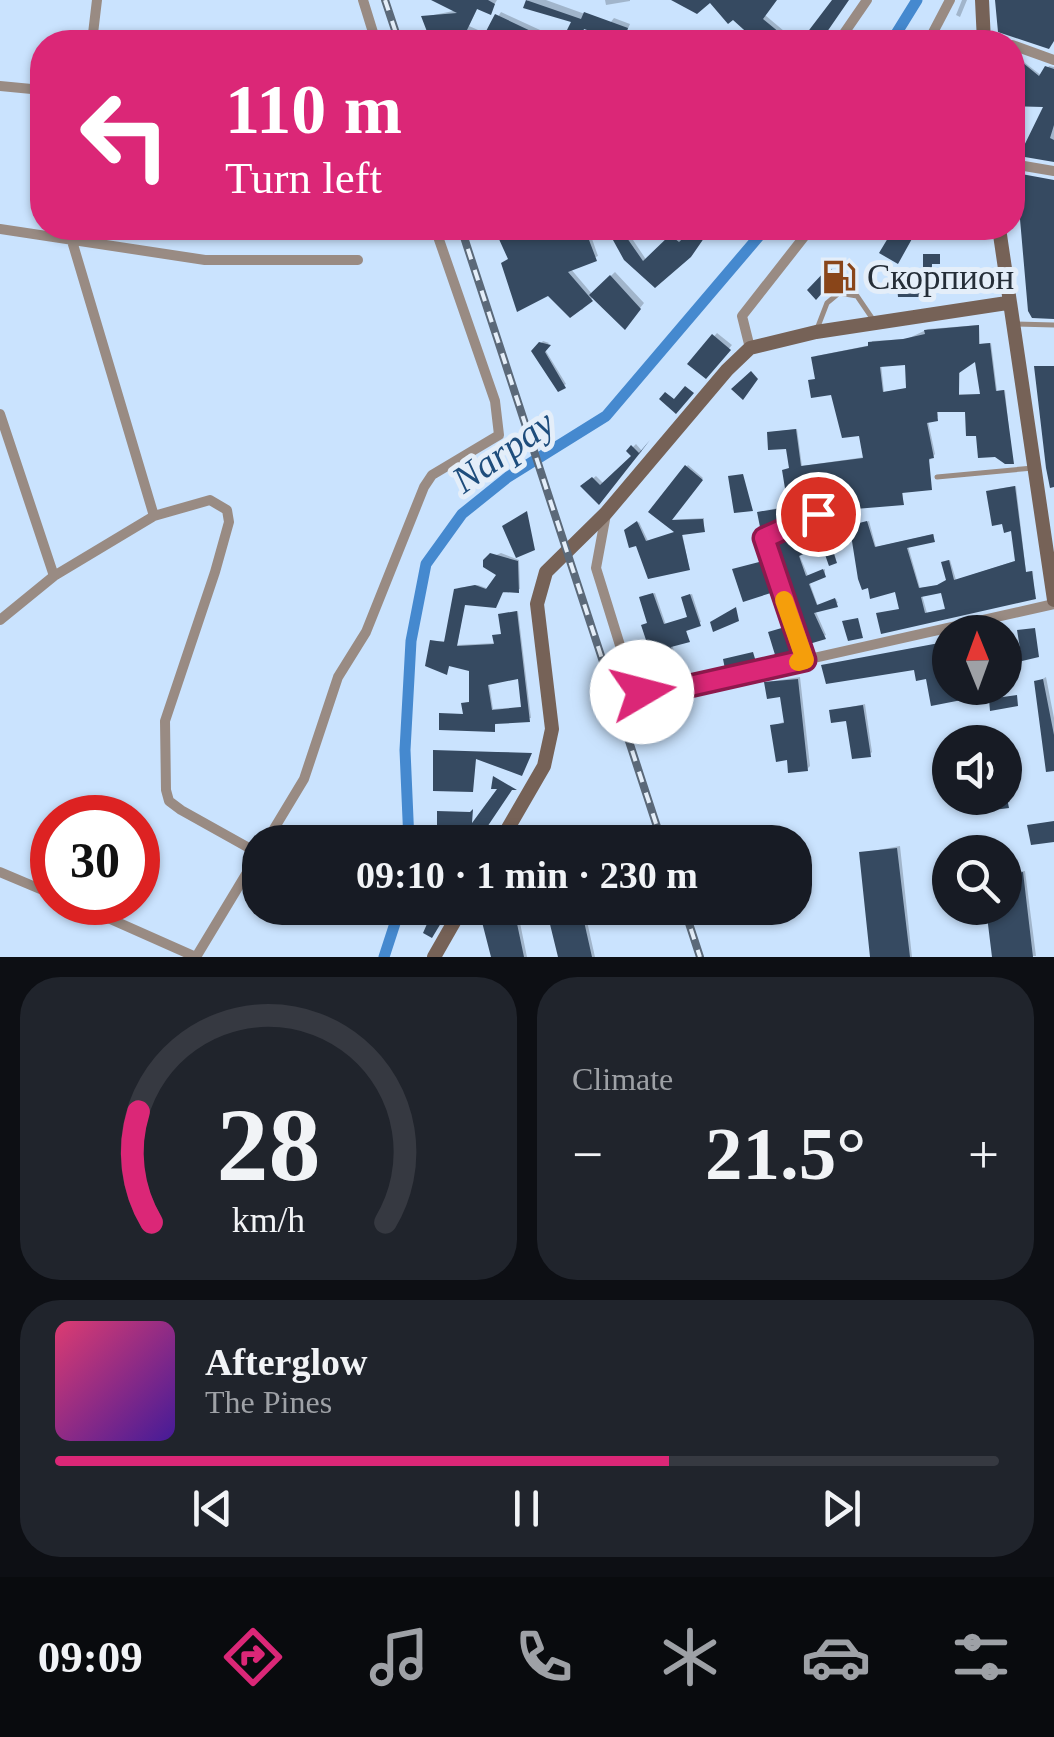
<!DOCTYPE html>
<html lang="en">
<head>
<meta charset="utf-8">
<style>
	:root { --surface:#171b24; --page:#20242c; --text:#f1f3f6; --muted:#9ea1a6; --line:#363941; --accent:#db2777 }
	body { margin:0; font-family:Georgia,serif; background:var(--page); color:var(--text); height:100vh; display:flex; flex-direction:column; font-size:38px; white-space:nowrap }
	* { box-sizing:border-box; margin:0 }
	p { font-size:32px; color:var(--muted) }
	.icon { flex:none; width:55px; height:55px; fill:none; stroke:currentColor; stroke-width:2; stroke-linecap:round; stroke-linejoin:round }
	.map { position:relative; height:957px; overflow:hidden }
	.drawer { display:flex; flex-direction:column; gap:20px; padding:20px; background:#0d0f14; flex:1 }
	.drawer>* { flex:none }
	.hud { position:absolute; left:30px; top:30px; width:995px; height:210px; border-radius:40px; box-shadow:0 2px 8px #0004; background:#db2777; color:#fff; overflow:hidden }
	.needle { width:65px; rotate:359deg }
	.controls { position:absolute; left:932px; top:615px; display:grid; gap:20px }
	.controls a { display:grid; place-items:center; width:90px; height:90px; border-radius:50%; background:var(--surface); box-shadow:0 2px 8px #0004; font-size:50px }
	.speed { position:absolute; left:30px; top:795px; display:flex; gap:20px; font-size:50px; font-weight:700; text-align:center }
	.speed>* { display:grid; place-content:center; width:130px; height:130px; border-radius:50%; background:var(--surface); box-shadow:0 2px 8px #0004; line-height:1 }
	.speed .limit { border:15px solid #d22; background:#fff; color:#111 }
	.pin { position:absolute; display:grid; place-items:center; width:85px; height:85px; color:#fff; margin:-42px; border:5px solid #fff; border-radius:50%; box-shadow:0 2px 10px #0007 }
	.me { position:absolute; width:110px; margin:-55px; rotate:82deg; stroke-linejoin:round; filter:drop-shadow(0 0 8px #0008) }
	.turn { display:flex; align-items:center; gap:35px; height:210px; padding:0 30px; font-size:45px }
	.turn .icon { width:130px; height:130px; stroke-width:2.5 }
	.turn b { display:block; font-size:70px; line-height:85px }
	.big { font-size:75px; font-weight:700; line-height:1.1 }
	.drawer .widget { flex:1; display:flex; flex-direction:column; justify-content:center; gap:15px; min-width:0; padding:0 35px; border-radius:40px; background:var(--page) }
	.drawer .dial { align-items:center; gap:0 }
	.dial svg { height:260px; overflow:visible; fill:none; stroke:var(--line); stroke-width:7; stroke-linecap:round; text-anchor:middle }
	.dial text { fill:var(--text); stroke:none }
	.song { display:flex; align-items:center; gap:30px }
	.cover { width:120px; height:120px; border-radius:15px; background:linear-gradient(135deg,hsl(340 70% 55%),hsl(260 70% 35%)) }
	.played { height:10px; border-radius:5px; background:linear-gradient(90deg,var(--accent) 65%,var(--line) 65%) }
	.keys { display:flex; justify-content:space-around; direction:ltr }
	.heat { display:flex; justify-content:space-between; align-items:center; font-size:55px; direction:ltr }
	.drawer .tiles { flex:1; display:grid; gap:20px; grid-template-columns:1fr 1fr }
	.widget:last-child { grid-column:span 2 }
	.trip { position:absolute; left:242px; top:825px; width:570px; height:100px; border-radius:40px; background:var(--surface); box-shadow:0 2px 8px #0004; font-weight:700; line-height:100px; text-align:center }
	.tab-bar { display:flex; height:160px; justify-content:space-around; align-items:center; background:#090b0e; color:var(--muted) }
	.tab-bar .icon { width:70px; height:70px }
	.tab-bar .on { color:var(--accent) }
	.tab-bar b { font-size:45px; color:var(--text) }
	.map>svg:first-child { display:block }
	.shadow { fill:#0003; fill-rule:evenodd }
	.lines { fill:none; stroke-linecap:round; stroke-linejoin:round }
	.canal { stroke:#4589cf; stroke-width:11 }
	.building { fill:#364a61; fill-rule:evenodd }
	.lane { stroke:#998b83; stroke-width:5 }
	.street { stroke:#998b83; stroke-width:10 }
	.secondary { stroke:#766257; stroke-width:14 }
	.rail-casing { stroke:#5b6979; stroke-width:8 }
	.rail { stroke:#e4eef9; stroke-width:4; stroke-dasharray:11; stroke-linecap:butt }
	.route-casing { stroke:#8e194d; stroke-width:25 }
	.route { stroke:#db2777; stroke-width:18 }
	.slow { stroke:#f59e0b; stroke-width:18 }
	.labels { text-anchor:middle; stroke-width:10; stroke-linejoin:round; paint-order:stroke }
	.poi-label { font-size:35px; fill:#252e38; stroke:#e4eef9; text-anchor:start }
	.water-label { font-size:38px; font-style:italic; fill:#1e4d7c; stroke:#e4eef9 }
</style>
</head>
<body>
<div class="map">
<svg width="1054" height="957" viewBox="0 0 1054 957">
	<rect width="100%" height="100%" fill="#cae3fe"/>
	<path class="shadow" d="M437 0H497L490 12 478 7 469 26 487 34 501 12 564 41 574 21 526 7 528 0H546L610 23 614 18 630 24 623 40 585 27 579 42H434L424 17 458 10Z
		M605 0H630V1L606 5Z
		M710 0H775L765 15 797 42H752L756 38Z
		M962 0H967L960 17 956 15Z
		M1012 53 1042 76 1049 66 1054 67V160L1022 156 1047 105 1019 104 1021 156 1012 155Z
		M521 228H609L591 236 598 256 570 268 592 294 615 272 644 303 629 322 594 296 582 310 548 293 511 258 501 237Z
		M610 228H625L647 261 675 234 684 241 697 228H710L693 250 656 285 626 258Z
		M825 228H838L828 239 821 233Z
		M979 325 980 344 991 343 997 391 1005 390 1012 461 978 433 967 409H938V417L928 421 935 454 903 490V502L842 483 807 486 808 505 761 511 791 506 788 447 772 432 797 429 802 466 865 457 861 433 833 392 811 381 818 378 816 356 871 345 872 341 907 339 928 329ZM977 358 982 394H959L960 370ZM907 363 909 388 884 392 881 364Z
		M717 333 732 345 705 376 690 363Z
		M543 341 549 343 544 348 566 384 558 389 534 351Z
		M636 444 642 451 599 501 584 486 596 476 604 484 634 456 629 451Z
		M688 465 703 478 669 520 704 518V530L682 532 689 568 638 543 627 531 639 522 648 541 677 532 652 511Z
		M1016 486 1026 572 1033 571 1034 596 883 631 902 609 897 589 853 532 830 536 836 560 824 543 799 554 808 576 825 569V575L809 581 818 606 836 599 838 603 815 610 826 635 811 641 781 543 816 529 830 531 869 521 876 547 934 534V540L908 546 920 588 941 585 949 580 945 561 950 560 956 580 1018 560 1014 528 990 490ZM942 590 947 608 927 613 922 595Z
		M501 553 519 560 520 589 465 602 457 645 496 643 503 634V614L518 611 531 718 496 722 494 729 442 714H466L464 703 471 702 472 669 450 664 447 672 432 641H447L458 588 478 585 489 589 500 574 487 559ZM520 676 523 707 493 709 489 683Z
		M655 593 666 625 690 616 685 596 692 594 701 622 686 628 688 639 672 644 681 676 649 623 643 596Z
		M800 677 810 766 807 769 789 758 773 726 786 721 782 695 767 682Z
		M1046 677 1054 718V769L1037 682Z
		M865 704 872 752 870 754 848 718 832 711Z
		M1005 776 1010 802 980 809 977 798H1005Z
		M565 827 569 842H533L534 833Z
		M900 846 912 957H873L861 853Z
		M1025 871 1036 956 995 957 989 908H1005V873Z
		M548 908H584L595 957H560Z
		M518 913 527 957H493L484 922Z"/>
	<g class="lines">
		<path class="canal" d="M891 42 917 0
			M409 842 405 750 411 641 426 564 462 514 508 477 606 416 766 228
			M384 957 400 908"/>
	</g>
	<path class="building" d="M431 0H488L495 4 491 15 477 9 467 30 483 37 495 14 554 42H431L421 16 457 13Z
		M526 0 581 19 584 12 628 28 623 42 584 29 578 42H561L571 22 523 8Z
		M671 0H777L763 19 791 42H748L753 38 733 20 728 24 710 3 697 14Z
		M832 0H849L820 42H800Z
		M995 0H1054V41L1049 49 998 32Z
		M1012 54 1039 76 1045 66 1054 69V125L1050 138 1054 140V162L1019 156 1043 107 1012 106Z
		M1016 173 1054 180V319L1032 318 1028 311Z
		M521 228H555L561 234 574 228H620L643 261 670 235 679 242 694 228H711L691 257 655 288 624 260 608 231 589 240 597 261 568 272 593 301 570 318 548 296 517 312 501 263 508 259 498 237Z
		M894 228H918L898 264 879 253Z
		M923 254H940V264H932L931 297H898L897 285H923Z
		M829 267 838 275 816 300 807 290Z
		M610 275 641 309 625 330 589 295Z
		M979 325V344L990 343 996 391 1004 390 1014 464H1005L995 457 978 458 976 436H966L965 412H937L938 421 927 423 934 458 929 459 932 490 902 493 904 505 843 510 840 486 806 488 809 508 760 527 757 512 788 507 782 470 789 468 786 449 768 450 767 432 796 429 801 466 863 458 859 436 842 438 831 395 811 398 808 380 815 379 811 357 868 346V342L903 339 925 334 924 330ZM975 362 980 394 959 395V373ZM905 365 906 388 883 392 880 367Z
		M712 334 731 350 706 379 687 364Z
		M539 342 551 345 545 352 566 388 558 392 531 351Z
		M1034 366H1054V487L1050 488 1046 468Z
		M751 371 758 379 743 400 731 389Z
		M685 386 694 393 676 414 659 399 665 392 674 399Z
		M650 440 599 505 580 486 592 477 600 485 631 456 626 451 631 445 639 453Z
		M685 465 703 480 672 520 703 519 705 532 682 535 690 570 648 579 636 546 629 548 624 530 637 521 646 541 674 532 648 512Z
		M743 474 753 511 734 513 728 476Z
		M1015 486 1026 572 1032 571 1036 599 881 634 876 613 899 609 895 592 870 599 868 588 862 590 858 579 851 535 829 539 837 563 829 566 822 546 799 556 806 576 823 569 826 577 809 584 817 605 835 598 838 607 814 613 826 639 809 644 776 544 812 530 827 531 867 521 875 547 933 534 935 542 907 548 919 588 937 585 946 580 941 562 949 560 954 580 1015 561 1011 531 1004 533 1002 524 992 526 986 491ZM941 593 945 609 925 613 921 597Z
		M527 511 535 550 516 558 502 526Z
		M490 553 518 561 519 593 503 592 496 608 465 605 457 646 494 644 492 635 501 634 498 614 517 611 530 722 495 724V732L439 730V713L463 714 461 703 469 702V671L449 666 447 675 425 666 430 640 444 642 454 589 475 585 486 589 496 575 483 567V560ZM518 679 521 707 492 710 488 685Z
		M763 561 774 592 743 602 732 569Z
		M653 593 664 624 687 617 681 597 690 594 701 626 686 631 690 642 671 647 682 679 660 682 641 625 647 623 639 597Z
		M736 607 739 621 713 632 710 622Z
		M858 618 863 638 848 641 842 621Z
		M785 627 794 654 776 658 768 632Z
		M1035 628 1039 657 1022 661 1017 630Z
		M950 641V688H981L982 696 931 706 926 679 916 681 914 670 826 684 821 665Z
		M753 652 756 662 725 669 723 659Z
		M798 679 808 771 788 773 787 760 776 762 770 725 784 723 780 697 767 699 764 682Z
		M1043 679 1054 735V771L1046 772 1034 681Z
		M1017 695 1018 706 990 711 989 699Z
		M863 705 871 757 852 759 846 721 831 723 829 710Z
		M433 750 497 752 532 753 522 776 476 759 473 792 433 791Z
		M493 776 517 790H512L477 842H453L461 828 437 827V811L470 812 473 809 472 823 497 789H491Z
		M975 798H1007L1009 808 978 812Z
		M1054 821V842L1031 845 1027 825Z
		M563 829 566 842H514V839Z
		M897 848 910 957H870L859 852Z
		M1023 872 1033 957H992L986 908H1005V875Z
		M434 908H450L432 938 423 933Z
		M546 908H581L592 957H558Z
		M515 914 524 957H491L482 922Z"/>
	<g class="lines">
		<path class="lane" d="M1014 324 1054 325
			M817 329 827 303 839 293 857 296 874 321
			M937 477 1033 468"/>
		<path class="street" d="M363 0 376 42
			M984 37 1003 42
			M92 42 97 0
			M838 42 867 0
			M928 42 950 0
			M1012 45 1054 60
			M0 86 42 90
			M1012 164 1054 171
			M0 229 205 260H358
			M750 348 742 316 811 228
			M0 414 54 576
			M606 514 596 568 632 684 642 692 672 690 1054 604
			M154 516 210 500 227 510 229 522 215 572 165 721 166 790 169 801 181 810 258 853
			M0 620 54 576 154 516 72 241
			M805 660 765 538 818 513
			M266 842 304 779 338 677 366 632 424 487 432 475 499 435 495 401 435 228
			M0 872 52 894
			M72 902 196 957 260 851"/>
		<path class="secondary" d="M982 0 984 42
			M999 228 1054 600
			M500 842 544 766 552 729 537 604 546 572 606 513 727 370 750 348 816 332 1007 303
			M434 957 462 908"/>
		<g class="rail-casing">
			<path id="rail" d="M385 0 399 42
				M461 228 662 842
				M684 908 700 957"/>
		</g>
		<use href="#rail" class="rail"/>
	</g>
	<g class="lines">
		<g class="route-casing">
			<path id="route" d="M642 692 672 690 805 660 764 538 818 514"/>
		</g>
		<use href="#route" class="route"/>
		<path class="slow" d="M784 600 805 660 798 662"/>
	</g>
	<defs>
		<g id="fuel-bare" transform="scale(2.7)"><path d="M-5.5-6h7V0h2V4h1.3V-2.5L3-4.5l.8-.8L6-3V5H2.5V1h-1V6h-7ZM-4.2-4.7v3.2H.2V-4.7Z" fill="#894519" stroke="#e4eef9" stroke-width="2.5" paint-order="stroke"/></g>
	</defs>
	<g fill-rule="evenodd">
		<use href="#fuel-bare" x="839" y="277"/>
	</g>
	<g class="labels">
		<g class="poi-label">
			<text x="867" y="289">Скорпион</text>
		</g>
		<g class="water-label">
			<text transform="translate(503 451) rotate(-35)" y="13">Narpay</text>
		</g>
	</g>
</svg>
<div class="controls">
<a><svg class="needle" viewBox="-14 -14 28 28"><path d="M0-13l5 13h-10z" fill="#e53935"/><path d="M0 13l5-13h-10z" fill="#9ea1a6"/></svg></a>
<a><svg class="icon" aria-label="sound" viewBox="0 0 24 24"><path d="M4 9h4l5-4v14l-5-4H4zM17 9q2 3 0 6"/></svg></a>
<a><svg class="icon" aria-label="search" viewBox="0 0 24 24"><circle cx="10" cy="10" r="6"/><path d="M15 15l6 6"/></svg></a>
</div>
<div class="speed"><div class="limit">30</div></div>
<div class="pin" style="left:818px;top:514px;background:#d93025"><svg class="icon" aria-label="arrive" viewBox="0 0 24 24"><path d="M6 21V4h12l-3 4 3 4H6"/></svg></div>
<svg class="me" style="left:642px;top:692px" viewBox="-20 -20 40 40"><circle r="19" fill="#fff"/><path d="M0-13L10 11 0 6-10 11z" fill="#db2777"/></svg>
<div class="trip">09:10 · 1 min · 230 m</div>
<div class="hud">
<div class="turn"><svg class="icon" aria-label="left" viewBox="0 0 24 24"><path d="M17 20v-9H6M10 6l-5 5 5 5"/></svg><div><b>110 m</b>Turn left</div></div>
</div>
</div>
<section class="drawer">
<div class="tiles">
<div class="widget dial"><svg viewBox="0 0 100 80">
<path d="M14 69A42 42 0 1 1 86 69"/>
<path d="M14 69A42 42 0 0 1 10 35" stroke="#db2777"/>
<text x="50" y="56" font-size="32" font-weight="700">28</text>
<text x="50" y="72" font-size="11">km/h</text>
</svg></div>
<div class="widget"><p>Climate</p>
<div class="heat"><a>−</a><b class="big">21.5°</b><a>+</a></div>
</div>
<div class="widget">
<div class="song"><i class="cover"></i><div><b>Afterglow</b><p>The Pines</p></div></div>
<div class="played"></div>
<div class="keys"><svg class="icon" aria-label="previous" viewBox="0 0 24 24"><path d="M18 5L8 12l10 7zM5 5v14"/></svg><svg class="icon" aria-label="pause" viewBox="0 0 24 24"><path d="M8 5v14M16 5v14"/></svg><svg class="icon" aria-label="next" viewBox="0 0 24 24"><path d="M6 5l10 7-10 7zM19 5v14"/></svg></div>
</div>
</div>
</section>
<nav class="tab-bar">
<b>09:09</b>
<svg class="icon on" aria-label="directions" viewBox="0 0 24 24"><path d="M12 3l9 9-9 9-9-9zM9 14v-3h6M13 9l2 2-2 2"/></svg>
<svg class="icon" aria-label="music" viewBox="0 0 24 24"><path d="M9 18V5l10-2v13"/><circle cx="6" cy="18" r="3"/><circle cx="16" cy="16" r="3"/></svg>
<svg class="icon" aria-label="phone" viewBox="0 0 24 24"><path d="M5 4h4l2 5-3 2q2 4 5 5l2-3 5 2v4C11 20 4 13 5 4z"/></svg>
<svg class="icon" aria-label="climate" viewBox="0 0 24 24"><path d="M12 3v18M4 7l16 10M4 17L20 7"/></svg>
<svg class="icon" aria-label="car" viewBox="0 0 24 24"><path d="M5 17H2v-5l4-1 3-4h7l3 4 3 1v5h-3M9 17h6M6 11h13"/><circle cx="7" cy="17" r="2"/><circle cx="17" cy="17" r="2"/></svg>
<svg class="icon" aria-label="filters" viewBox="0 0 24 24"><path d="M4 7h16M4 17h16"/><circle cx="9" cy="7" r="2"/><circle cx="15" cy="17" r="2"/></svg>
</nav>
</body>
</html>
